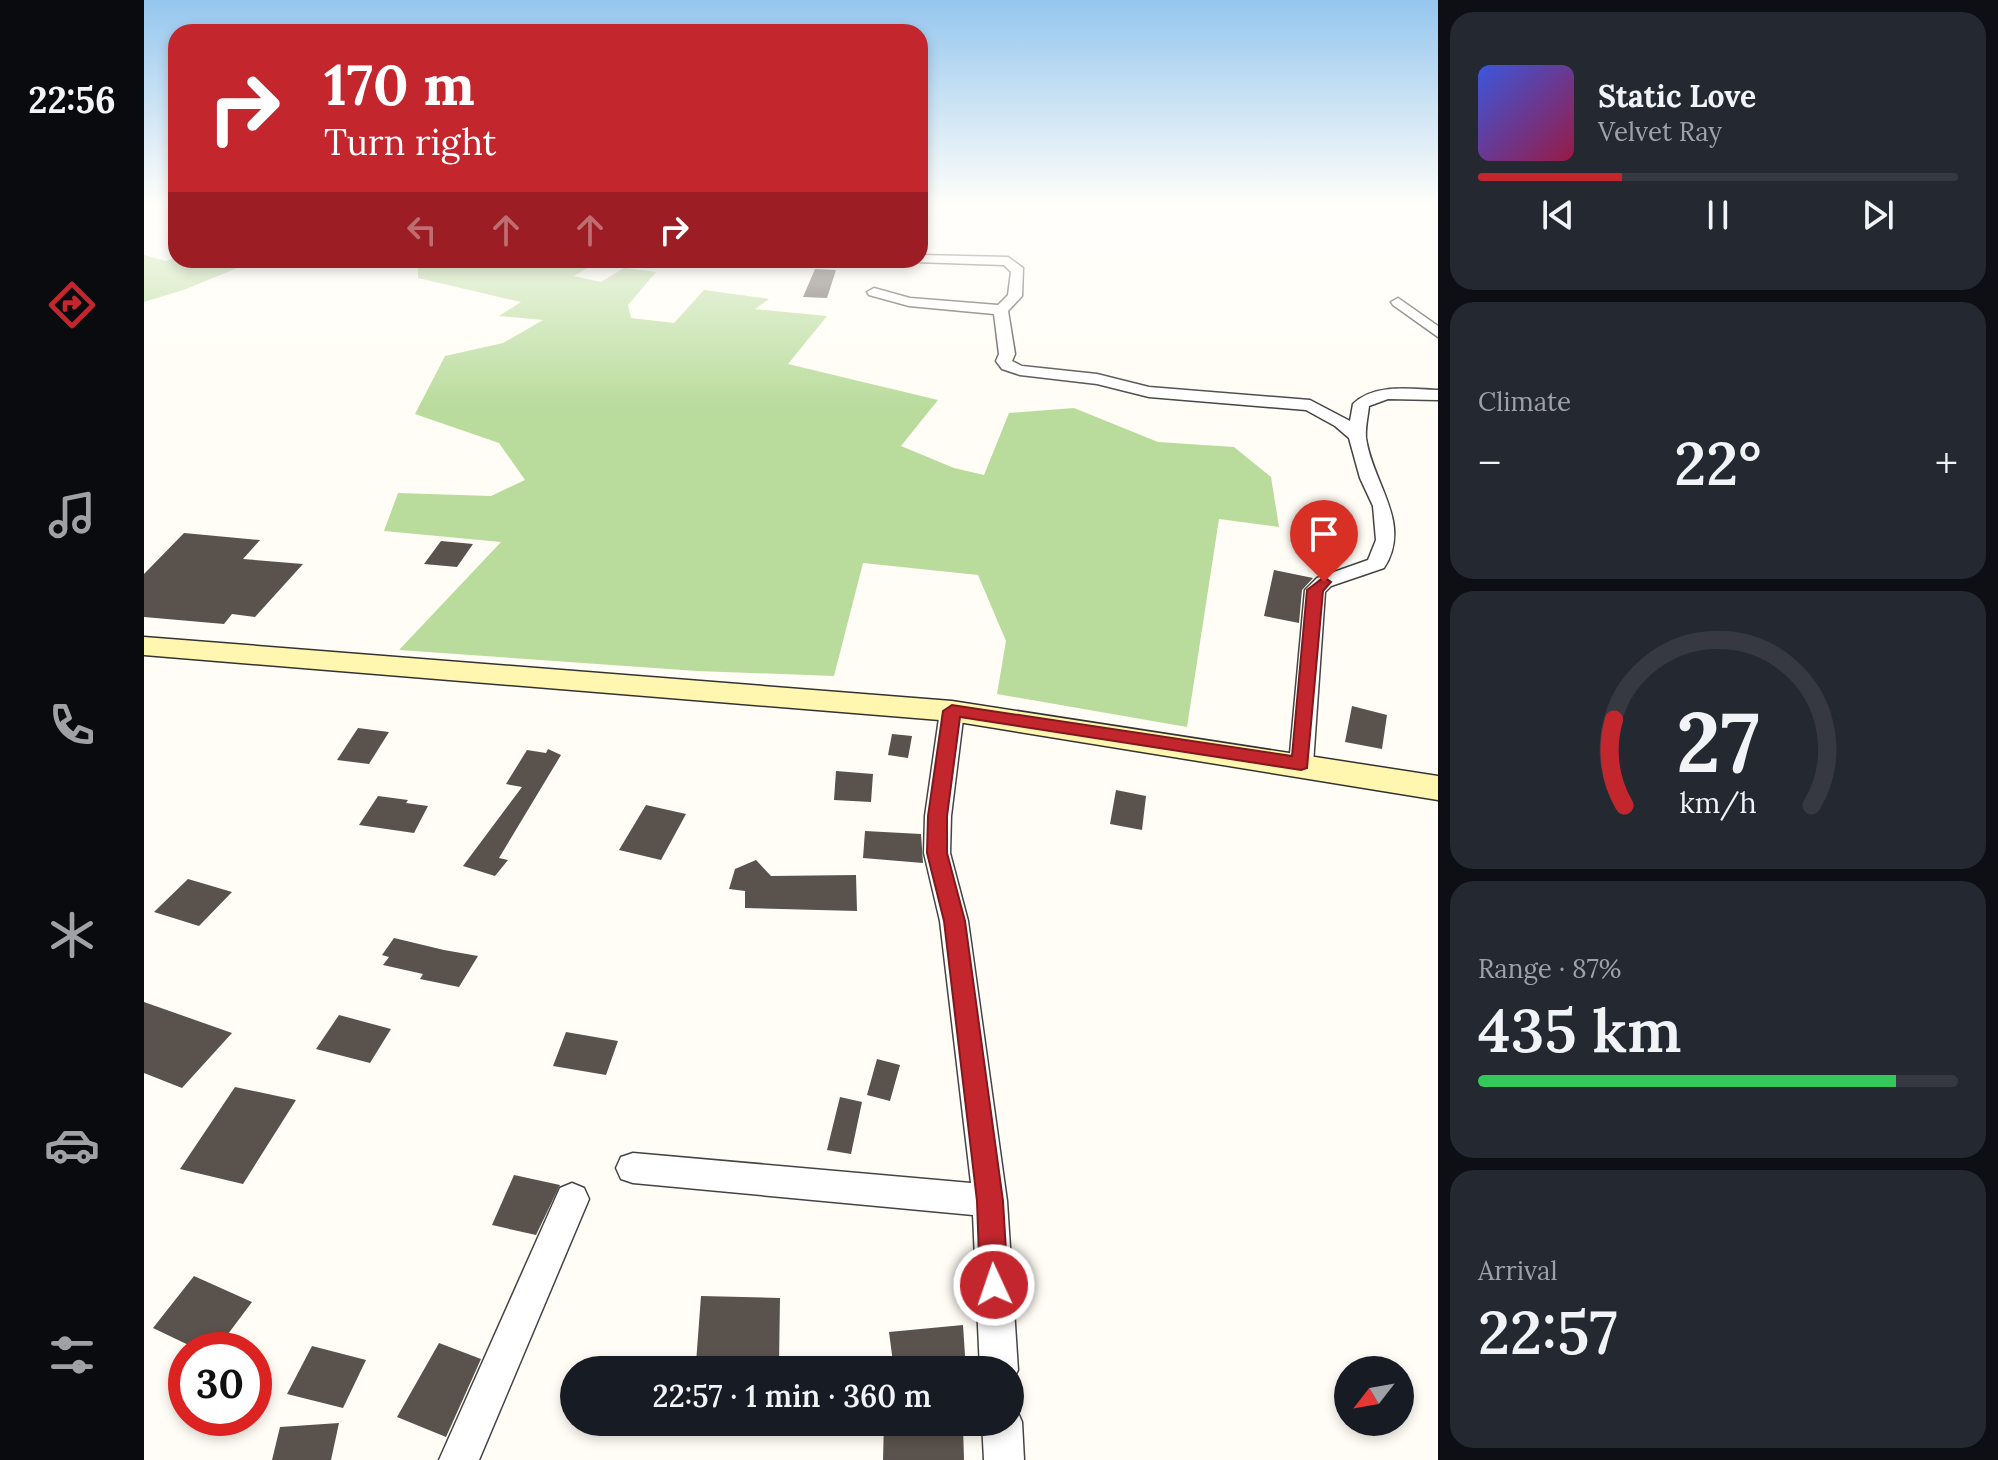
<!DOCTYPE html>
<html lang="en">
<head>
<meta charset="utf-8">
<style>
	:root { --surface:#171b24; --page:#242831; --text:#f1f3f6; --muted:#9ea1a6; --line:#363941; --accent:#c4262e }
	body { margin:0; font-family:Lora,serif; background:var(--page); color:var(--text); height:100vh; display:flex; flex-direction:column; font-size:30px; white-space:nowrap }
	* { box-sizing:border-box; margin:0 }
	p { font-size:26px; color:var(--muted) }
	.icon { flex:none; width:44px; height:44px; fill:none; stroke:currentColor; stroke-width:2; stroke-linecap:round; stroke-linejoin:round }
	.map { position:relative; flex:1; overflow:hidden }
	.panel { display:flex; flex-direction:column; gap:12px; padding:12px; background:#0d0f14; width:560px }
	.panel>* { flex:none }
	.guide { position:absolute; left:24px; top:24px; width:760px; height:244px; border-radius:24px; box-shadow:0 4px 12px #0003; background:#c4262e; color:#fff; overflow:hidden }
	.needle { width:52px; rotate:239deg }
	.buttons { position:absolute; left:1190px; top:1356px; display:grid; gap:16px }
	.buttons a { display:grid; place-items:center; width:80px; height:80px; border-radius:50%; background:var(--surface); box-shadow:0 4px 12px #0003; font-size:40px }
	.speed { position:absolute; left:24px; top:1332px; display:flex; gap:16px; font-size:40px; font-weight:700; text-align:center }
	.speed>* { display:grid; place-content:center; width:104px; height:104px; border-radius:50%; background:var(--surface); box-shadow:0 4px 12px #0003; line-height:1 }
	.speed .limit { border:12px solid #d22; background:#fff; color:#111 }
	.pin { position:absolute; display:grid; place-items:center; width:68px; height:68px; color:#fff; margin:-82px -34px; border-radius:50% 50% 50% 0; rotate:-45deg; box-shadow:0 0 8px #0007 }
	.pin .icon { rotate:45deg }
	.me { position:absolute; width:88px; margin:-44px; rotate:357deg; stroke-linejoin:round; filter:drop-shadow(0 0 6px #0008) }
	.turn { display:flex; align-items:center; gap:28px; height:168px; padding:0 24px; font-size:36px }
	.turn .icon { width:104px; height:104px; stroke-width:2.5 }
	.turn b { display:block; font-size:56px; line-height:68px }
	.lanes { display:flex; align-items:center; height:76px; padding:0 24px; background:#0003; justify-content:center; gap:40px; direction:ltr }
	.lanes .off { opacity:.35 }
	.big { font-size:60px; font-weight:600; line-height:1.1 }
	.panel .tile { flex:1; display:flex; flex-direction:column; justify-content:center; gap:12px; min-width:0; padding:0 28px; border-radius:24px; background:var(--page) }
	.panel .dial { align-items:center; gap:0 }
	.dial svg { height:208px; overflow:visible; fill:none; stroke:var(--line); stroke-width:7; stroke-linecap:round; text-anchor:middle }
	.dial text { fill:var(--text); stroke:none }
	.song { display:flex; align-items:center; gap:24px }
	.cover { width:96px; height:96px; border-radius:12px; background:linear-gradient(135deg,hsl(230 70% 55%),hsl(340 70% 35%)) }
	.played { height:8px; border-radius:4px; background:linear-gradient(90deg,var(--accent) 30%,var(--line) 30%) }
	.keys { display:flex; justify-content:space-around; direction:ltr }
	.heat { display:flex; justify-content:space-between; align-items:center; font-size:44px; direction:ltr }
	.charge { height:12px; border-radius:6px; background:linear-gradient(90deg,#34c759 87%,var(--line) 0) }
	.trip { position:absolute; left:416px; top:1356px; width:464px; height:80px; border-radius:40px; background:var(--surface); box-shadow:0 4px 12px #0003; font-weight:600; line-height:80px; text-align:center }
	main { display:flex; flex:1; min-height:0 }
	.tab-bar { display:flex; flex-direction:column; width:144px; justify-content:space-around; align-items:center; background:#090b0e; color:var(--muted) }
	.tab-bar .icon { width:56px; height:56px }
	.tab-bar .current { color:var(--accent) }
	.tab-bar b { font-size:36px; color:var(--text) }
	.map>svg:first-child { display:block }
	.forest { fill:#b9dc9c }
	.building { fill:#5a524d }
	.lines { fill:none; stroke-linecap:round; stroke-linejoin:round }
	.street-casing { stroke:#444; stroke-width:3 }
	.secondary-casing { stroke:#333; stroke-width:3 }
	.street { fill:#fff; fill-rule:evenodd }
	.secondary { fill:#fff6b0; fill-rule:evenodd }
	.route { fill:#c4262e; stroke:#7f191e; stroke-width:2 }
</style>
</head>
<body>
<main>
<nav class="tab-bar">
<b>22:56</b>
<svg class="icon current" aria-label="directions" viewBox="0 0 24 24"><path d="M12 3l9 9-9 9-9-9zM9 14v-3h6M13 9l2 2-2 2"/></svg>
<svg class="icon" aria-label="music" viewBox="0 0 24 24"><path d="M9 18V5l10-2v13"/><circle cx="6" cy="18" r="3"/><circle cx="16" cy="16" r="3"/></svg>
<svg class="icon" aria-label="phone" viewBox="0 0 24 24"><path d="M5 4h4l2 5-3 2q2 4 5 5l2-3 5 2v4C11 20 4 13 5 4z"/></svg>
<svg class="icon" aria-label="climate" viewBox="0 0 24 24"><path d="M12 3v18M4 7l16 10M4 17L20 7"/></svg>
<svg class="icon" aria-label="car" viewBox="0 0 24 24"><path d="M5 17H2v-5l4-1 3-4h7l3 4 3 1v5h-3M9 17h6M6 11h13"/><circle cx="7" cy="17" r="2"/><circle cx="17" cy="17" r="2"/></svg>
<svg class="icon" aria-label="filters" viewBox="0 0 24 24"><path d="M4 7h16M4 17h16"/><circle cx="9" cy="7" r="2"/><circle cx="15" cy="17" r="2"/></svg>
</nav>
<div class="map">
<svg width="1294" height="1460" viewBox="0 0 1294 1460">
	<rect width="100%" height="100%" fill="#fffdf5"/>
	<path class="forest" d="M0 255 22 261 32 257V260H91L103 264 42 289 0 302Z
		M265 260H416L448 265 430 276 457 282 480 268 512 272 484 305 487 318 530 323 560 290 625 299 611 309 683 316 644 364 794 400 757 446 810 468 840 475 865 413 930 408 1014 442 1090 447 1127 477 1135 527 1075 519 1043 727 853 694 862 641 834 575 719 563 690 676 553 671 255 650 357 542 240 531 254 493 347 496 381 480 355 443 271 414 301 356 359 343 399 320 355 316 377 302 274 278V263Z"/>
	<path class="building" d="M671 269 692 270 683 298 659 297Z
		M40 533 116 540 99 559 159 564 111 617 88 614 80 624 0 617V574Z
		M297 541 329 544 313 567 280 564Z
		M1130 570 1169 578 1158 590 1155 623 1120 616Z
		M1208 706 1243 715 1238 749 1201 742Z
		M214 728 245 732 225 764 193 760Z
		M748 734 768 736 764 758 744 755Z
		M404 749 417 755 355 858 364 860 351 876 319 866 378 787 362 784 383 750 402 753Z
		M692 771 729 774 727 802 690 800Z
		M972 790 1002 796 998 830 966 824Z
		M234 796 264 800 262 803 284 806 270 833 215 825Z
		M502 805 542 814 517 860 475 850Z
		M721 831 777 834 779 863 719 858Z
		M612 860 627 876 712 875 713 911 601 908V891L585 889 591 869Z
		M44 879 88 892 55 926 10 912Z
		M250 938 300 950 334 956 315 987 276 979 279 974 239 965 245 957 238 955Z
		M0 1002 88 1033 38 1088 0 1073Z
		M195 1015 247 1029 226 1063 172 1049Z
		M422 1032 474 1041 462 1075 409 1066Z
		M733 1059 756 1065 746 1101 723 1095Z
		M91 1087 152 1100 99 1184 36 1169Z
		M696 1097 718 1102 707 1154 683 1150Z
		M370 1175 416 1185 392 1235 348 1225Z
		M50 1276 108 1302 72 1350H55L9 1328Z
		M557 1296 636 1298 635 1364 552 1363Z
		M819 1325 822 1370H750L745 1332Z
		M295 1343 337 1359 302 1437 253 1417Z
		M168 1346 222 1360 199 1408 143 1394Z
		M740 1422 819 1426 820 1460H739Z
		M195 1423 187 1460H128L136 1427Z"/>
	<g class="lines">
		<g class="street-casing">
			<path id="street" d="M776 255 864 257 879 268 878 296 864 311 871 354 868 361 878 366 953 374 1005 387 1166 400 1206 421 1209 404C1230 383 1267 389 1294 390V400L1244 399 1225 406C1224 416 1221 428 1222 438 1228 483 1269 523 1240 568L1187 586 1181 592 1169 764 1166 770H1148L1145 764 1161 590 1173 578 1224 560 1232 540 1229 506 1216 478 1205 438 1191 426 1162 410 1005 397 953 384 876 375 858 369 852 361 855 354 850 314 765 306 725 295 723 292 730 288 766 298 854 305 864 295 867 272 860 265 771 262 776 260Z
				M1254 298 1294 326V337L1249 305 1247 302Z
				M808 704 816 706 820 711 807 816 806 853 824 921 863 1201 874 1370 866 1385V1370H836L829 1215 489 1183 477 1179 472 1168 477 1157 489 1153 827 1183 796 921 780 853 781 816 796 711 800 706Z
				M428 1183 440 1188 445 1199 335 1460H295L416 1188Z
				M866 1405 872 1408 878 1422 880 1460H840L838 1422H866Z"/>
		</g>
		<g class="secondary-casing">
			<path id="secondary" d="M0 637 808 701 1294 776V800L808 721 0 655Z"/>
		</g>
		<use href="#street" class="street"/>
		<use href="#secondary" class="secondary"/>
	</g>
	<linearGradient id="sky" x2="0" y2="1"><stop stop-color="#95c6ee"/><stop offset="0.5" stop-color="#fffefa"/><stop offset="1" stop-color="#fffefa" stop-opacity="0"/></linearGradient>
	<rect width="1294" height="407" fill="url(#sky)"/>
	<path class="route" d="M1180 577 1187 582 1179 591 1163 768 1157 770 816 717 803 816V853L821 921 859 1201 864 1285 860 1295 850 1299 841 1295 836 1285 833 1201 800 921 783 853 784 816 799 711 808 705 1148 756 1163 590Z"/>
</svg>
<div class="buttons">
<a><svg class="needle" viewBox="-14 -14 28 28"><path d="M0-13l5 13h-10z" fill="#e53935"/><path d="M0 13l5-13h-10z" fill="#9ea1a6"/></svg></a>
</div>
<div class="speed"><div class="limit">30</div></div>
<div class="pin" style="left:1180px;top:582px;background:#d93025"><svg class="icon" aria-label="arrive" viewBox="0 0 24 24"><path d="M6 21V4h12l-3 4 3 4H6"/></svg></div>
<svg class="me" style="left:850px;top:1285px" viewBox="-20 -20 40 40"><circle r="17" fill="#c4262e" stroke="#fff" stroke-width="3"/><path d="M0-11L8 9 0 5-8 9z" fill="#fff"/></svg>
<div class="trip">22:57 · 1 min · 360 m</div>
<div class="guide">
<div class="turn"><svg class="icon" aria-label="right" viewBox="0 0 24 24"><path d="M7 20v-9h11M14 6l5 5-5 5"/></svg><div><b>170 m</b>Turn right</div></div>
<div class="lanes"><svg class="icon off" aria-label="left" viewBox="0 0 24 24"><path d="M17 20v-9H6M10 6l-5 5 5 5"/></svg><svg class="icon off" aria-label="ahead" viewBox="0 0 24 24"><path d="M12 20V5M6 11l6-6 6 6"/></svg><svg class="icon off" aria-label="ahead" viewBox="0 0 24 24"><path d="M12 20V5M6 11l6-6 6 6"/></svg><svg class="icon" aria-label="right" viewBox="0 0 24 24"><path d="M7 20v-9h11M14 6l5 5-5 5"/></svg></div>
</div>
</div>
<section class="panel">
<div class="tile">
<div class="song"><i class="cover"></i><div><b>Static Love</b><p>Velvet Ray</p></div></div>
<div class="played"></div>
<div class="keys"><svg class="icon" aria-label="previous" viewBox="0 0 24 24"><path d="M18 5L8 12l10 7zM5 5v14"/></svg><svg class="icon" aria-label="pause" viewBox="0 0 24 24"><path d="M8 5v14M16 5v14"/></svg><svg class="icon" aria-label="next" viewBox="0 0 24 24"><path d="M6 5l10 7-10 7zM19 5v14"/></svg></div>
</div>
<div class="tile"><p>Climate</p>
<div class="heat"><a>−</a><b class="big">22°</b><a>+</a></div>
</div>
<div class="tile dial"><svg viewBox="0 0 100 80">
<path d="M14 69A42 42 0 1 1 86 69"/>
<path d="M14 69A42 42 0 0 1 10 36" stroke="#c4262e"/>
<text x="50" y="56" font-size="32" font-weight="700">27</text>
<text x="50" y="72" font-size="11">km/h</text>
</svg></div>
<div class="tile"><p>Range · 87%</p><b class="big">435 km</b><div class="charge"></div></div>
<div class="tile"><p>Arrival</p><b class="big">22:57</b></div>
</section>
</main>
</body>
</html>
